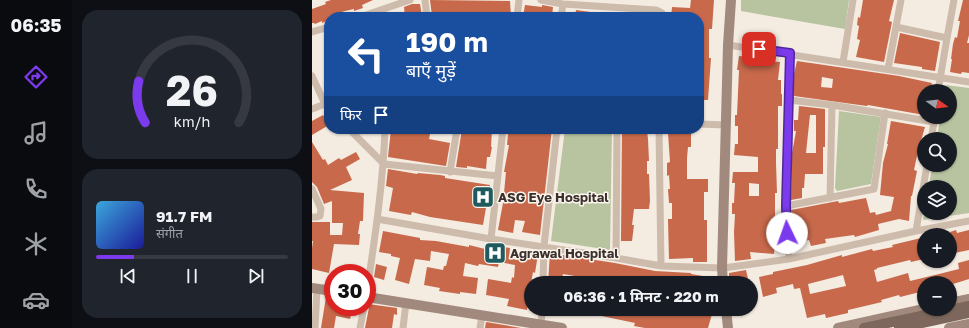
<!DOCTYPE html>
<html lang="hi">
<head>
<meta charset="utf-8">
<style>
	:root { --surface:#171b24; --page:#20242c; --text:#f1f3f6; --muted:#9ea1a6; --line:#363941; --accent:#7c3aed }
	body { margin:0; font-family:"Golos Text","Noto Sans Devanagari",sans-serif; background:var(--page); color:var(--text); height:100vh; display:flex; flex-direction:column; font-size:15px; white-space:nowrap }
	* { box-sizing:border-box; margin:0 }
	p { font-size:13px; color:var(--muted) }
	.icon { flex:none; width:22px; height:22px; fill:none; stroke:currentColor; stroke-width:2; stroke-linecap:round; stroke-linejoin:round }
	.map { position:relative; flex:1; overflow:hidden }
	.drawer { display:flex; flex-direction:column; gap:10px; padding:10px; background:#0d0f14; width:240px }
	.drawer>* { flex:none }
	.guide { position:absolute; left:12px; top:12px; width:380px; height:122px; border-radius:16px; box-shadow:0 1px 3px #0004; background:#1a4fa0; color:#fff; overflow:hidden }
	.needle { width:26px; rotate:105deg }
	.tools { position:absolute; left:605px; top:84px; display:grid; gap:8px }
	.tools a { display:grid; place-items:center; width:40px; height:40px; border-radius:50%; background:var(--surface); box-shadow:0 1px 3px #0004; font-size:20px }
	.speed { position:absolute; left:12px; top:264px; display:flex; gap:8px; font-size:20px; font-weight:700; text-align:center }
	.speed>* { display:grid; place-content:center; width:52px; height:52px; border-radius:50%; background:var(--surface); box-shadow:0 1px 3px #0004; line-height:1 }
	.speed .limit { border:6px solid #d22; background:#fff; color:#111 }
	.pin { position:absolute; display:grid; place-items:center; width:34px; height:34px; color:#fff; margin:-17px; border-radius:8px; box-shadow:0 2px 6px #0006 }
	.me { position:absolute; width:44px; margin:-22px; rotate:357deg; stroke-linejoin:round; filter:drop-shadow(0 0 3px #0008) }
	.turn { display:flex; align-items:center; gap:14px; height:84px; padding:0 16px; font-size:18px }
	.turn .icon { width:52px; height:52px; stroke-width:2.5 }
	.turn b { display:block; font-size:28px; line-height:34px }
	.then { display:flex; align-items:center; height:38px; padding:0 16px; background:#0003; gap:8px; font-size:15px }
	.drawer .widget { flex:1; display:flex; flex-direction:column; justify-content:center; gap:6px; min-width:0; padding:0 14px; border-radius:16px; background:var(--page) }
	.drawer .dial { align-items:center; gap:0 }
	.dial svg { height:104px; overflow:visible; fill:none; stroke:var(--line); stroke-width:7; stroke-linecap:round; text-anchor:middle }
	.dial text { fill:var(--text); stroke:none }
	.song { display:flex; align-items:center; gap:12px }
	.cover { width:48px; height:48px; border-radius:6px; background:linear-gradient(135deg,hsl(200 70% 55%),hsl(240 70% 35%)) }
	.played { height:4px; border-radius:2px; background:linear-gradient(90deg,var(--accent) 20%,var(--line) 20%) }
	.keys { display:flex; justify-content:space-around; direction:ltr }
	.trip { position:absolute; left:212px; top:276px; width:234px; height:40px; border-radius:20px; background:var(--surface); box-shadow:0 1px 3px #0004; font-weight:700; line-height:40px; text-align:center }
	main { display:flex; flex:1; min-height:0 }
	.menu { display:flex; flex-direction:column; width:72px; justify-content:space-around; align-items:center; background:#090b0e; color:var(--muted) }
	.menu .icon { width:28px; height:28px }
	.menu .selected { color:var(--accent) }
	.menu b { font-size:18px; color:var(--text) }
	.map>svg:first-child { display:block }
	.green { fill:#b8c4a0 }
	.building { fill:#c8694b; fill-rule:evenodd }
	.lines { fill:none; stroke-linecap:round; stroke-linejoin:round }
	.street { stroke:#cdbbac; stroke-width:7 }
	.secondary { stroke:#a18a7d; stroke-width:10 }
	.primary { stroke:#7d675c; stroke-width:10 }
	.route-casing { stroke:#51269a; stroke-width:10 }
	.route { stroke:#7c3aed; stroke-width:7 }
	.labels { text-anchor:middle; stroke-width:3; stroke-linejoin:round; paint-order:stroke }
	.poi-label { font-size:13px; font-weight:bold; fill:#3b302b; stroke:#fbf5ee; text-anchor:start }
</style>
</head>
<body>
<main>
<nav class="menu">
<b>06:35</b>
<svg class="icon selected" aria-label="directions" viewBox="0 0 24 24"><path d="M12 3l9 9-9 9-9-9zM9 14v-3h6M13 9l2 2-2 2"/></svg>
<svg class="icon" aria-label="music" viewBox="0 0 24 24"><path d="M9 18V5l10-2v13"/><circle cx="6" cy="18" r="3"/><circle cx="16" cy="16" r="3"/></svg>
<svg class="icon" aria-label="phone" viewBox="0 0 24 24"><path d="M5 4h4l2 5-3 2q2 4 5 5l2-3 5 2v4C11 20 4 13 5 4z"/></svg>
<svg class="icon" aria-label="climate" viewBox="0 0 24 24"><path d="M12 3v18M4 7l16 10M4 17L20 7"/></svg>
<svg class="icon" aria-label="car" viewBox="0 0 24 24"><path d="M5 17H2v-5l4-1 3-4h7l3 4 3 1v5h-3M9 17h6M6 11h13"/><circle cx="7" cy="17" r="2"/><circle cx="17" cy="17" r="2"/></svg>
</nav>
<section class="drawer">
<div class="widget dial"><svg viewBox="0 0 100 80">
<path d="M14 69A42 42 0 1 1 86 69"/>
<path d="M14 69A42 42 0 0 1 9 37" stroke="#7c3aed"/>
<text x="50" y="56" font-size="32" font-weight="700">26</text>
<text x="50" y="72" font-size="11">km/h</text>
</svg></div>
<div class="widget">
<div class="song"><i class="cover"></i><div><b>91.7 FM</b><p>संगीत</p></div></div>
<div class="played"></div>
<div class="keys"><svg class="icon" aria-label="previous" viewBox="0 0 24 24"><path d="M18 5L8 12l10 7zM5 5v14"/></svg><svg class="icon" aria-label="pause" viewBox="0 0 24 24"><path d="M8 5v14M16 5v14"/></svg><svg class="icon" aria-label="next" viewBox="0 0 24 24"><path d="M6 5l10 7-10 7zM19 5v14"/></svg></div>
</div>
</section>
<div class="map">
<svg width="657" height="328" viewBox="0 0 657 328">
	<rect width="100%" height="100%" fill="#f4ebe1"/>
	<path class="green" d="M429 0H537L533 29 429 11Z
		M634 85 657 88V213L611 220 612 213H638V187H617L620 165H638V139H625L628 117H638V91H633Z
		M527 111 569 117 559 184 525 191 523 188Z
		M253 129H300L298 250 239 241Z"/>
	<path class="building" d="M19 0H61L50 5 51 8 42 11V9L33 11 17 16V20L10 23V21L3 24 2 23H0V9L14 4 13 2Z
		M118 0 198 1 199 17H189V16H176V14L156 15V17H133V15L120 16Z
		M379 0H402L400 29H397V58H399L396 100H387V17L378 16V17H359L360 7 378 8Z
		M551 0H582L577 21 580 22 572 62 544 57 548 40 545 39 547 26 545 25 546 17 548 18Z
		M651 0H657V35L655 43H657V73L650 72 649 74 638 72 640 59H639L641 44 643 37 645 38 648 21H646Z
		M100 4H108L110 16 93 17 92 7Z
		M213 5 230 7V5L241 7 240 17H211Z
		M264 10 286 13V17H263Z
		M588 33 628 42 623 71 610 69V67L582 63Z
		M427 56 445 58V60L468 62 466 80H469V94H470V106H466V149H464V163L465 193H463V220H461V241H463L462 254 438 252 439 259 423 261 422 232 423 214H420V203H422L423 183H420L421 172H446V157L422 155 423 144H426V126H423V115H425L427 70H425ZM437 183 447 184V196H437Z
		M485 61 587 76 620 83 618 91H612V115L556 105 555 106 482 96V74ZM510 77 521 79 520 88 509 87Z
		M487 106 513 109V147H511V174H493L492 188H490V198L479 200 480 153 484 131H482V120H486ZM498 115H504V153H494Z
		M11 115 17 125 0 135V121Z
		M579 121 613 127 606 151 602 170 605 171 600 196H599L597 221 587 219 566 224 567 230 543 237 542 235 513 239 514 243 499 246 497 240 483 243 480 228H482L479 210 526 201 527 203 554 198 558 213 563 212 564 215 579 211 582 197 568 195 571 163 576 144H575Z
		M79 129H119L117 139 138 143 134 166 76 157Z
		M150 129H180L179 147H180L178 157H175L174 169 155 166V168L144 167Z
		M198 129H240L228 235 210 232 213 221 203 220 201 233 186 230 191 203 194 172H192L197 145H195L196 134H198Z
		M310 129H322V132L335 131 336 139 337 161H335V174H337L338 201 337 209H322L320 225H322L320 241H309Z
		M356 133 379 134V147H376L375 158V179H396V192H392V220H395V262H381V258L357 259 356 219H360V203H357L356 189H358L357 175 355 176V163L358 162Z
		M0 142 11 160 13 159 16 165 27 158 29 160 44 152 48 159 34 167 40 180 18 190 52 193 51 221H48L46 234H48L47 245 22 244 17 273 0 269V248L1 241H0V222H18V235H30L31 223H20V201L12 204 5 187 0 182Z
		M76 169 105 174 106 173 128 175 133 176V178L178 185 171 225 118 217 100 212 99 215 77 211 81 188 74 186Z
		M644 230 645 233 657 230V250L638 254V232Z
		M71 231 108 238V240L124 241 157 247V245L177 250V245L198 248 197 258 205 260 207 251 226 254 223 273 221 272 219 283 215 310 195 306 197 299 174 295 176 279 199 283 200 277 202 278 203 265 187 262 186 267 167 264 166 266 153 263 151 276 166 278 164 294 148 292V294L127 291 128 288 112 285 115 267 131 270 132 266H134L137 254 119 251 118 261 103 259 97 284 83 280 88 258 79 256V254L67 252Z
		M609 238 610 239 612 238V259L599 262 598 260 565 268V269L562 270 565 282 596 273 598 281 627 274 647 269 646 263 657 260V279L638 285V283H612V291L588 297 587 295 569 300 570 302 536 310V313L514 318 513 314 495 318 488 288 482 289 481 284 464 288 465 293 451 297 447 277 461 274V272L495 265 530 255V257L560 249 561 251 581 247 580 245ZM531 275 534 286 498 294 496 284Z
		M238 253 303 263 343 271 379 273V274L403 278V283H291L292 281 251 274 249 283H236Z
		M64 264 75 267 72 280 62 277Z
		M434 270 437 283H417V273Z
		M14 297H21V307L32 309V307H41L38 319 24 316 22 328H9Z
		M56 304 85 308V315L82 314 80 328H53L57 308Z
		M281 309H378L400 314 396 328H333L322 326 323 323 280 314Z
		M174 322 209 328H173Z"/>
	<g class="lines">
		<path class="street" d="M113 0 115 17
			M229 0 251 4 344 10 350 13 352 17
			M48 17 98 0
			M205 17 207 0
			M249 17 251 4
			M584 27 635 38
			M0 32 17 27
			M416 45 657 82
			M531 62 541 0
			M576 69 589 0
			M0 76 13 104 17 108
			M626 91 635 38 642 0
			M477 100 520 105 622 122
			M0 109 13 104
			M387 124 414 125
			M37 129 72 164 186 176
			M347 129 349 266
			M619 139 623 117
			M138 172 145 129
			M0 189 9 209 8 216 5 217H0
			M518 198 520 105
			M474 206 562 189 573 113
			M65 219 179 239 304 258 349 266 411 268 477 259 604 231 657 221
			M604 231 615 165
			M179 239 191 129
			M304 258 305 129
			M477 259 474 206 478 53
			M231 283 232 246 245 129
			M55 291C63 237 71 184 73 129
			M3 328 5 289
			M48 328 52 307
			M91 328 94 303
			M168 328 170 315
			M229 328 230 309"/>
		<path class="secondary" d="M411 283 410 268 416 45 419 0
			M0 288 21 291
			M55 297 250 328
			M638 303 657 299
			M414 309 416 328
			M526 328 612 309
			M637 328 657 324"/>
		<path class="primary" d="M552 328 657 306
			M587 328 657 313"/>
	</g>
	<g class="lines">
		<g class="route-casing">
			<path id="route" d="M447 49 478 53 474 206 475 233"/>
		</g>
		<use href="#route" class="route"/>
	</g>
	<defs>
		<g id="hospital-square" transform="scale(1.15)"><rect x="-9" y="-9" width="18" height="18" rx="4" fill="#1f5a5e" stroke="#fbf5ee"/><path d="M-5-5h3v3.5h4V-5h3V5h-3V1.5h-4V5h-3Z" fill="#fff"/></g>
	</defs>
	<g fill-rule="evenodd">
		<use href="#hospital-square" x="171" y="197"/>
		<use href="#hospital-square" x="183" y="253"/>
	</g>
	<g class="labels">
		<g class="poi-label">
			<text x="186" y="202">ASG Eye Hospital</text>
			<text x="198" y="258">Agrawal Hospital</text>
		</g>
	</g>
</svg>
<div class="tools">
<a><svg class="needle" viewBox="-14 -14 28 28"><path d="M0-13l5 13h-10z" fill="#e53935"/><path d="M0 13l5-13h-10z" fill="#9ea1a6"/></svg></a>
<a><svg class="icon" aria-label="search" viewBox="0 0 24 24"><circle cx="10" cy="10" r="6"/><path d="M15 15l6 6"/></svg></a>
<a><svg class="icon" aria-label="layers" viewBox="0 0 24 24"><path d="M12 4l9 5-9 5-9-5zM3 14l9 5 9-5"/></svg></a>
<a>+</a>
<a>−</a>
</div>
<div class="speed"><div class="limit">30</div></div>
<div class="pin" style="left:447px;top:49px;background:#d93025"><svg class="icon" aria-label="arrive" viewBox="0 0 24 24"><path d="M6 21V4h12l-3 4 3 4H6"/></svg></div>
<svg class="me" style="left:475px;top:233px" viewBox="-20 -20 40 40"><circle r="19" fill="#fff"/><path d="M0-13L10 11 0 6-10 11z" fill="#7c3aed"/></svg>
<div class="trip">06:36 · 1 मिनट · 220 m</div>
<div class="guide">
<div class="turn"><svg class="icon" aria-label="left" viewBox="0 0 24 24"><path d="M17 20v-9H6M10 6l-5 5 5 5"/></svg><div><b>190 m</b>बाएँ मुड़ें</div></div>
<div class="then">फिर<svg class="icon" aria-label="arrive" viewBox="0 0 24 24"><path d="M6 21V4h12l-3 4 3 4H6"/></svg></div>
</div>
</div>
</main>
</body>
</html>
